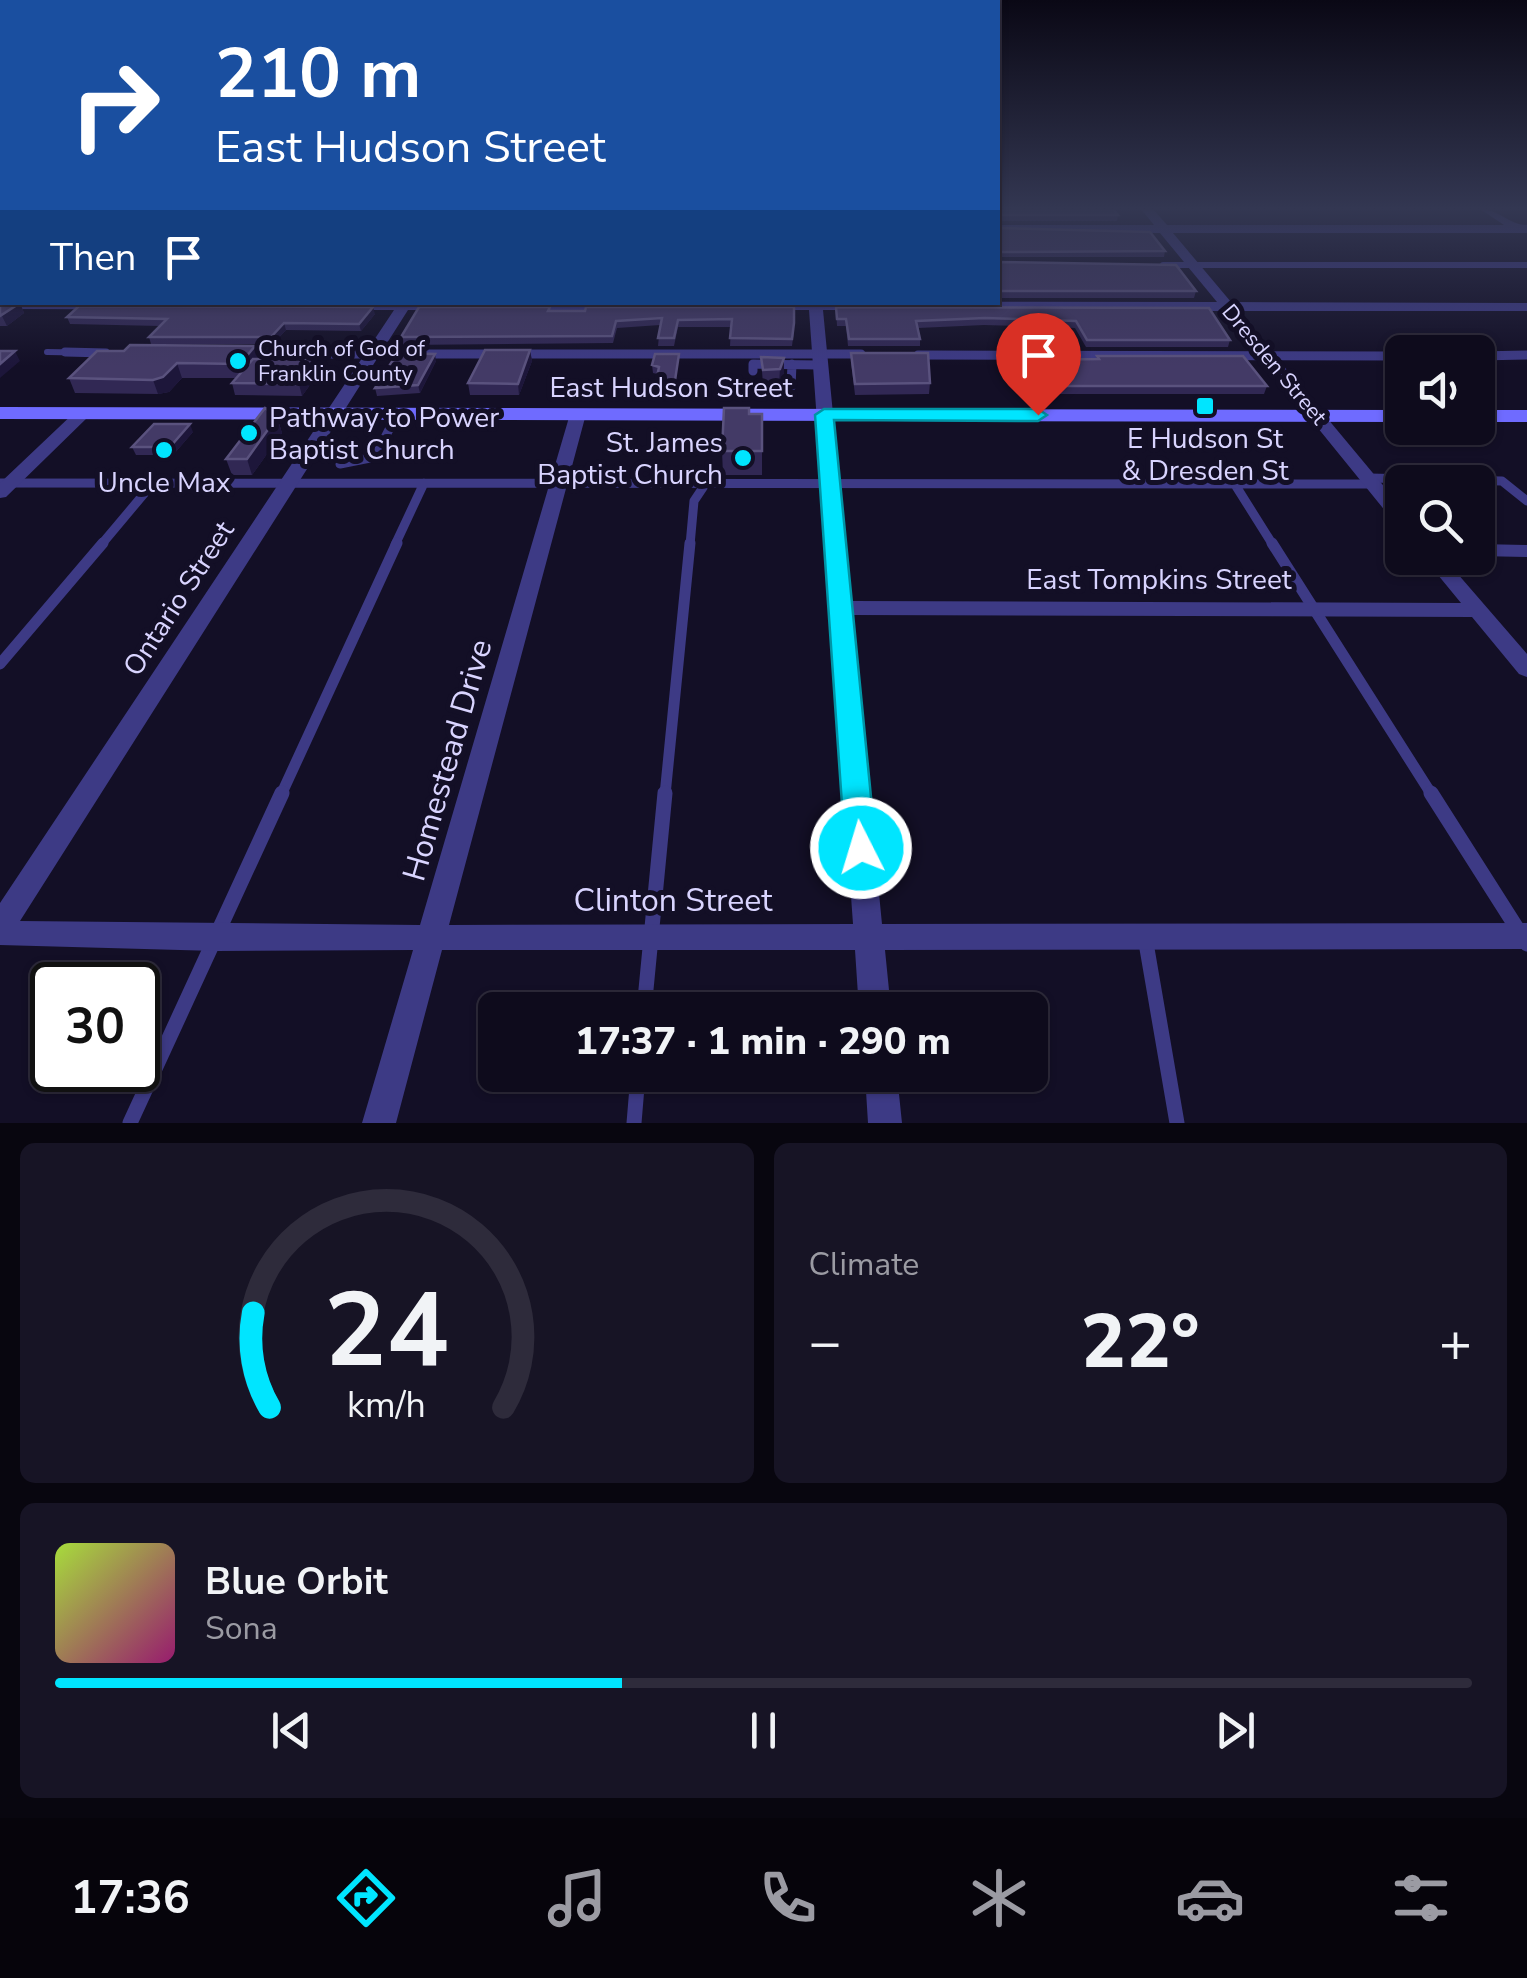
<!DOCTYPE html>
<html lang="en">
<head>
<meta charset="utf-8">
<style>
	:root { --surface:#0e0b1c; --page:#171425; --text:#f1f3f6; --muted:#9b9ba3; --line:#2e2b3b; --accent:#00e5ff }
	body { margin:0; font-family:"Nunito Sans",sans-serif; background:var(--page); color:var(--text); height:100vh; display:flex; flex-direction:column; font-size:38px; white-space:nowrap }
	* { box-sizing:border-box; margin:0 }
	p { font-size:32px; color:var(--muted) }
	.icon { flex:none; width:55px; height:55px; fill:none; stroke:currentColor; stroke-width:2; stroke-linecap:round; stroke-linejoin:round }
	.map { position:relative; height:1123px; overflow:hidden }
	.panel { display:flex; flex-direction:column; gap:20px; padding:20px; background:#08060f; flex:1 }
	.panel>* { flex:none }
	.banner { position:absolute; left:0px; top:0px; width:1000px; height:305px; box-shadow:0 2px 8px #0004,0 0 0 2px var(--line); background:#1a4fa0; color:#fff; overflow:hidden }
	.controls { position:absolute; left:1385px; top:335px; display:grid; gap:20px }
	.controls a { display:grid; place-items:center; width:110px; height:110px; border-radius:15px; background:var(--surface); box-shadow:0 2px 8px #0004,0 0 0 2px var(--line); font-size:50px }
	.speed { position:absolute; left:30px; top:962px; display:flex; gap:20px; font-size:50px; font-weight:700; text-align:center }
	.speed>* { display:grid; place-content:center; width:130px; height:130px; border-radius:50%; background:var(--surface); box-shadow:0 2px 8px #0004,0 0 0 2px var(--line); line-height:1 }
	.speed .limit { border:5px solid #111; border-radius:15px; background:#fff; color:#111 }
	.pin { position:absolute; display:grid; place-items:center; width:85px; height:85px; color:#fff; margin:-102px -42px; border-radius:50% 50% 50% 0; rotate:-45deg; box-shadow:0 0 10px #0007 }
	.pin .icon { rotate:45deg }
	.me { position:absolute; width:110px; margin:-55px; rotate:355deg; stroke-linejoin:round; filter:drop-shadow(0 0 8px #0008) }
	.turn { display:flex; align-items:center; gap:35px; height:210px; padding:0 50px; font-size:45px }
	.turn .icon { width:130px; height:130px; stroke-width:2.5 }
	.turn b { display:block; font-size:70px; line-height:85px }
	.then { display:flex; align-items:center; height:95px; padding:0 50px; background:#0003; gap:20px; font-size:38px }
	.big { font-size:75px; font-weight:800; line-height:1.1 }
	.panel .widget { flex:1; display:flex; flex-direction:column; justify-content:center; gap:15px; min-width:0; padding:0 35px; border-radius:15px; background:var(--page) }
	.panel .dial { align-items:center; gap:0 }
	.dial svg { height:260px; overflow:visible; fill:none; stroke:var(--line); stroke-width:7; stroke-linecap:round; text-anchor:middle }
	.dial text { fill:var(--text); stroke:none }
	.song { display:flex; align-items:center; gap:30px }
	.cover { width:120px; height:120px; border-radius:15px; background:linear-gradient(135deg,hsl(80 70% 55%),hsl(320 70% 35%)) }
	.played { height:10px; border-radius:5px; background:linear-gradient(90deg,var(--accent) 40%,var(--line) 40%) }
	.keys { display:flex; justify-content:space-around; direction:ltr }
	.heat { display:flex; justify-content:space-between; align-items:center; font-size:55px; direction:ltr }
	.panel .tiles { flex:1; display:grid; gap:20px; grid-template-columns:1fr 1fr }
	.widget:last-child { grid-column:span 2 }
	.trip { position:absolute; left:478px; top:992px; width:570px; height:100px; border-radius:15px; background:var(--surface); box-shadow:0 2px 8px #0004,0 0 0 2px var(--line); font-weight:800; line-height:100px; text-align:center }
	.dock { display:flex; height:160px; justify-content:space-around; align-items:center; background:#06040b; color:var(--muted) }
	.dock .icon { width:70px; height:70px }
	.dock .on { color:var(--accent) }
	.dock b { font-size:45px; color:var(--text) }
	.map>svg:first-child { display:block }
	.lines { fill:none; stroke-linecap:round; stroke-linejoin:round }
	.lane-far3 { stroke:#3d3a85; stroke-width:6 }
	.lane-far2 { stroke:#3d3a85; stroke-width:9 }
	.lane-far1 { stroke:#3d3a85; stroke-width:11 }
	.lane { stroke:#3d3a85; stroke-width:15 }
	.street { fill:#3d3a85; fill-rule:evenodd }
	.secondary { fill:#6f6bff; fill-rule:evenodd }
	.wall { fill:#312854 }
	.shaded-wall { fill:#1d163a }
	.building { fill:#433a66; stroke:#5a527e; stroke-width:2.5 }
	.route { fill:#00e5ff; stroke:#0095a6; stroke-width:2.5 }
	.poi-dot { fill:#00e5ff; stroke:#130f26; stroke-width:4 }
	.labels { text-anchor:middle; stroke-width:10; stroke-linejoin:round; paint-order:stroke }
	.far-poi-label { font-size:22px; fill:#d9d4ff; stroke:#130f26; text-anchor:start }
	.far-street-label { font-size:22px; fill:#d9d4ff; stroke:#130f26 }
	.street-label { font-size:28px; fill:#d9d4ff; stroke:#130f26 }
	.poi-label { font-size:28px; fill:#d9d4ff; stroke:#130f26 }
	.near-street-label { font-size:32px; fill:#d9d4ff; stroke:#130f26 }
</style>
</head>
<body>
<div class="map">
<svg width="1527" height="1123" viewBox="0 0 1527 1123">
	<rect width="100%" height="100%" fill="#130f26"/>
	<g class="lines">
		<path class="lane-far3" d="M1163 265H1527
			M47 352 106 353
			M248 354H406
			M423 354H496
			M518 354H861"/>
		<path class="lane-far2" d="M65 352 106 353
			M248 354H406
			M423 354H496
			M518 354H861
			M918 355 1402 356
			M1478 356 1527 355
			M753 371V364L820 365
			M753 386 756 392C770 395 779 395 791 387L792 364
			M340 464 375 457 397 414
			M1369 478 1502 481 1527 501
			M0 483 1373 484
			M1234 483 1273 545
			M101 545 153 483
			M395 545 424 483
			M690 545 694 501 706 483"/>
		<path class="lane-far1" d="M1272 543 1432 795
			M0 664 103 543
			M281 795 397 543
			M665 795 690 543"/>
		<path class="lane" d="M1431 793 1527 944
			M1145 937 1177 1123
			M644 1010 665 793
			M130 1123 282 793
			M634 1123 638 1075"/>
		<path class="street" d="M1141 209H1153L1167 225H1504L1480 209C1499 209 1509 225 1527 225V233H1173L1231 302 1527 303V311H1238L1402 508V525L1395 523 1223 311 823 310 851 601 1461 603 1424 558H1444L1527 654V677L1519 674 1472 617 852 615 882 924 1527 923V949L885 950 891 1010H859L855 950H442L396 1123H362L413 950 216 951 0 945V903L394 310 0 309V301L1217 302 1160 233 998 232V225H1154ZM408 310H809L853 924 449 925 586 414 578 409 570 414 420 925 20 921Z
			M2 220V229L0 230V221Z
			M83 408 91 413 89 416 6 497 0 498V483L77 410Z
			M1478 544 1527 545V557L1478 556Z
			M865 1075H897L902 1123H868Z"/>
		<path class="secondary" d="M0 407 1402 410V422L0 419Z
			M1478 410H1527V422H1478Z"/>
	</g>
	<path class="wall" d="M998 209 1118 215 1117 221H998Z
		M998 228 1165 251 1164 257H998Z
		M998 262 1196 291 1194 298H998Z
		M0 302 20 303 24 313 7 326H0Z
		M794 307V330L792 346H730L731 327H678L674 346H658L660 325 617 328 613 343 403 345 401 337 550 311Z
		M836 307 1209 308 1230 340 1228 347H1086L1075 328 984 325 918 328 920 339V346H848L846 326H837Z
		M375 314 361 331 286 330 273 344H151L149 337 160 326 70 324 67 317Z
		M255 346 259 359H317L320 371 302 396 235 395 232 383 236 378H182L169 392 158 394 75 393 69 378Z
		M530 350 532 361 519 395H470L468 383Z
		M851 353 930 383 929 394 855 395 851 362Z
		M679 354 674 395H655V387L657 374 653 373 652 365Z
		M1097 356 1267 386 1264 394H1049L1036 367 1037 360 1096 359Z
		M392 357 436 361 420 393 377 396 375 388 393 361Z
		M761 357 784 358V373L779 384 763 385Z
		M762 414V475H723L722 451Z
		M277 417 282 433 252 475H232L226 459Z
		M193 432 173 455H136L132 447Z"/>
	<path class="shaded-wall" d="M20 303 24 313 7 326 2 316Z
		M373 307 375 314 361 331 359 324Z
		M284 323 286 330 273 344 271 337Z
		M255 346 260 360 244 378 240 364Z
		M530 350 532 361 519 395 518 384Z
		M15 351 20 361 0 378V364Z
		M435 354 436 361 420 393 418 385Z
		M784 358V373L779 384 780 369Z
		M317 359 320 371 302 396 299 384Z
		M177 363 182 378 169 392 158 394 153 380Z
		M277 417 282 433 252 475 247 459Z
		M190 424 193 432 173 455 170 447Z"/>
	<path class="building" d="M998 209H1113L1118 215H999L998 221Z
		M998 228 1150 232 1165 251 998 252Z
		M2 234V288H0V236Z
		M998 262 1176 265 1196 291H998Z
		M0 302H2L20 303 0 316Z
		M79 306 373 307 359 324 284 323 271 337H149L167 319 67 317Z
		M419 307H550L548 311H585L586 307H794V323L792 339 730 338 732 319 678 320 674 338H658L662 318 616 321 612 336 401 337Z
		M836 307 1209 308 1230 340H1087L1076 321 985 318 916 321 920 339H849L846 319H837Z
		M130 345 255 346 240 364 177 363 163 377 153 380 69 378 97 351H124Z
		M485 350H530L518 384 468 383Z
		M0 351H15L0 364Z
		M394 353 435 354 418 385 375 388 395 357H392Z
		M851 353H928L930 383 855 384Z
		M655 354H679L674 387H655L659 367 652 365Z
		M1097 356H1243L1267 386H1050L1037 360 1099 359Z
		M761 357 784 358 780 369 763 370Z
		M253 359H317L299 384 232 383Z
		M265 408 277 417 247 459H226Z
		M724 408H749V414H762V451H722Z
		M154 424H190L170 447H132Z"/>
	<linearGradient id="sky" x2="0" y2="1"><stop stop-color="#0a0815"/><stop offset="0.57" stop-color="#333752"/><stop offset="1" stop-color="#333752" stop-opacity="0"/></linearGradient>
	<rect width="1527" height="366" fill="url(#sky)"/>
	<path class="route" d="M824 409H1038L1047 415 1038 421 834 420 876 848 872 857 861 860 850 857 845 848 815 415Z"/>
	<g class="poi-dot">
		<circle cx="238" cy="361" r="10"/>
		<rect x="1195" y="396" width="20" height="20" rx="5"/>
		<circle cx="249" cy="433" r="10"/>
		<circle cx="164" cy="450" r="10"/>
		<circle cx="743" cy="458" r="10"/>
	</g>
	<g class="labels">
		<g class="far-poi-label">
			<text x="258" y="356">Church of God of<tspan x="258" dy="25">Franklin County</tspan></text>
		</g>
		<g class="far-street-label">
			<text transform="translate(1275 364) rotate(50)" y="8">Dresden Street</text>
		</g>
		<g class="street-label">
			<text x="671" y="397">East Hudson Street</text>
			<text x="1159" y="589">East Tompkins Street</text>
			<text transform="translate(178 598) rotate(-57)" y="10">Ontario Street</text>
		</g>
		<g class="poi-label">
			<text x="269" y="427" text-anchor="start">Pathway to Power<tspan x="269" dy="32">Baptist Church</tspan></text>
			<text x="1205" y="448">E Hudson St<tspan x="1205" dy="32">&amp; Dresden St</tspan></text>
			<text x="723" y="452" text-anchor="end">St. James<tspan x="723" dy="32">Baptist Church</tspan></text>
			<text x="164" y="492">Uncle Max</text>
		</g>
		<g class="near-street-label">
			<text transform="translate(447 760) rotate(-74)" y="11">Homestead Drive</text>
			<text x="673" y="911">Clinton Street</text>
		</g>
	</g>
</svg>
<div class="controls">
<a><svg class="icon" aria-label="sound" viewBox="0 0 24 24"><path d="M4 9h4l5-4v14l-5-4H4zM17 9q2 3 0 6"/></svg></a>
<a><svg class="icon" aria-label="search" viewBox="0 0 24 24"><circle cx="10" cy="10" r="6"/><path d="M15 15l6 6"/></svg></a>
</div>
<div class="speed"><div class="limit">30</div></div>
<div class="pin" style="left:1038px;top:415px;background:#d93025"><svg class="icon" aria-label="arrive" viewBox="0 0 24 24"><path d="M6 21V4h12l-3 4 3 4H6"/></svg></div>
<svg class="me" style="left:861px;top:848px" viewBox="-20 -20 40 40"><circle r="17" fill="#00e5ff" stroke="#fff" stroke-width="3"/><path d="M0-11L8 9 0 5-8 9z" fill="#fff"/></svg>
<div class="trip">17:37 · 1 min · 290 m</div>
<div class="banner">
<div class="turn"><svg class="icon" aria-label="right" viewBox="0 0 24 24"><path d="M7 20v-9h11M14 6l5 5-5 5"/></svg><div><b>210 m</b>East Hudson Street</div></div>
<div class="then">Then<svg class="icon" aria-label="arrive" viewBox="0 0 24 24"><path d="M6 21V4h12l-3 4 3 4H6"/></svg></div>
</div>
</div>
<section class="panel">
<div class="tiles">
<div class="widget dial"><svg viewBox="0 0 100 80">
<path d="M14 69A42 42 0 1 1 86 69"/>
<path d="M14 69A42 42 0 0 1 9 40" stroke="#00e5ff"/>
<text x="50" y="56" font-size="32" font-weight="700">24</text>
<text x="50" y="72" font-size="11">km/h</text>
</svg></div>
<div class="widget"><p>Climate</p>
<div class="heat"><a>−</a><b class="big">22°</b><a>+</a></div>
</div>
<div class="widget">
<div class="song"><i class="cover"></i><div><b>Blue Orbit</b><p>Sona</p></div></div>
<div class="played"></div>
<div class="keys"><svg class="icon" aria-label="previous" viewBox="0 0 24 24"><path d="M18 5L8 12l10 7zM5 5v14"/></svg><svg class="icon" aria-label="pause" viewBox="0 0 24 24"><path d="M8 5v14M16 5v14"/></svg><svg class="icon" aria-label="next" viewBox="0 0 24 24"><path d="M6 5l10 7-10 7zM19 5v14"/></svg></div>
</div>
</div>
</section>
<nav class="dock">
<b>17:36</b>
<svg class="icon on" aria-label="directions" viewBox="0 0 24 24"><path d="M12 3l9 9-9 9-9-9zM9 14v-3h6M13 9l2 2-2 2"/></svg>
<svg class="icon" aria-label="music" viewBox="0 0 24 24"><path d="M9 18V5l10-2v13"/><circle cx="6" cy="18" r="3"/><circle cx="16" cy="16" r="3"/></svg>
<svg class="icon" aria-label="phone" viewBox="0 0 24 24"><path d="M5 4h4l2 5-3 2q2 4 5 5l2-3 5 2v4C11 20 4 13 5 4z"/></svg>
<svg class="icon" aria-label="climate" viewBox="0 0 24 24"><path d="M12 3v18M4 7l16 10M4 17L20 7"/></svg>
<svg class="icon" aria-label="car" viewBox="0 0 24 24"><path d="M5 17H2v-5l4-1 3-4h7l3 4 3 1v5h-3M9 17h6M6 11h13"/><circle cx="7" cy="17" r="2"/><circle cx="17" cy="17" r="2"/></svg>
<svg class="icon" aria-label="filters" viewBox="0 0 24 24"><path d="M4 7h16M4 17h16"/><circle cx="9" cy="7" r="2"/><circle cx="15" cy="17" r="2"/></svg>
</nav>
</body>
</html>
